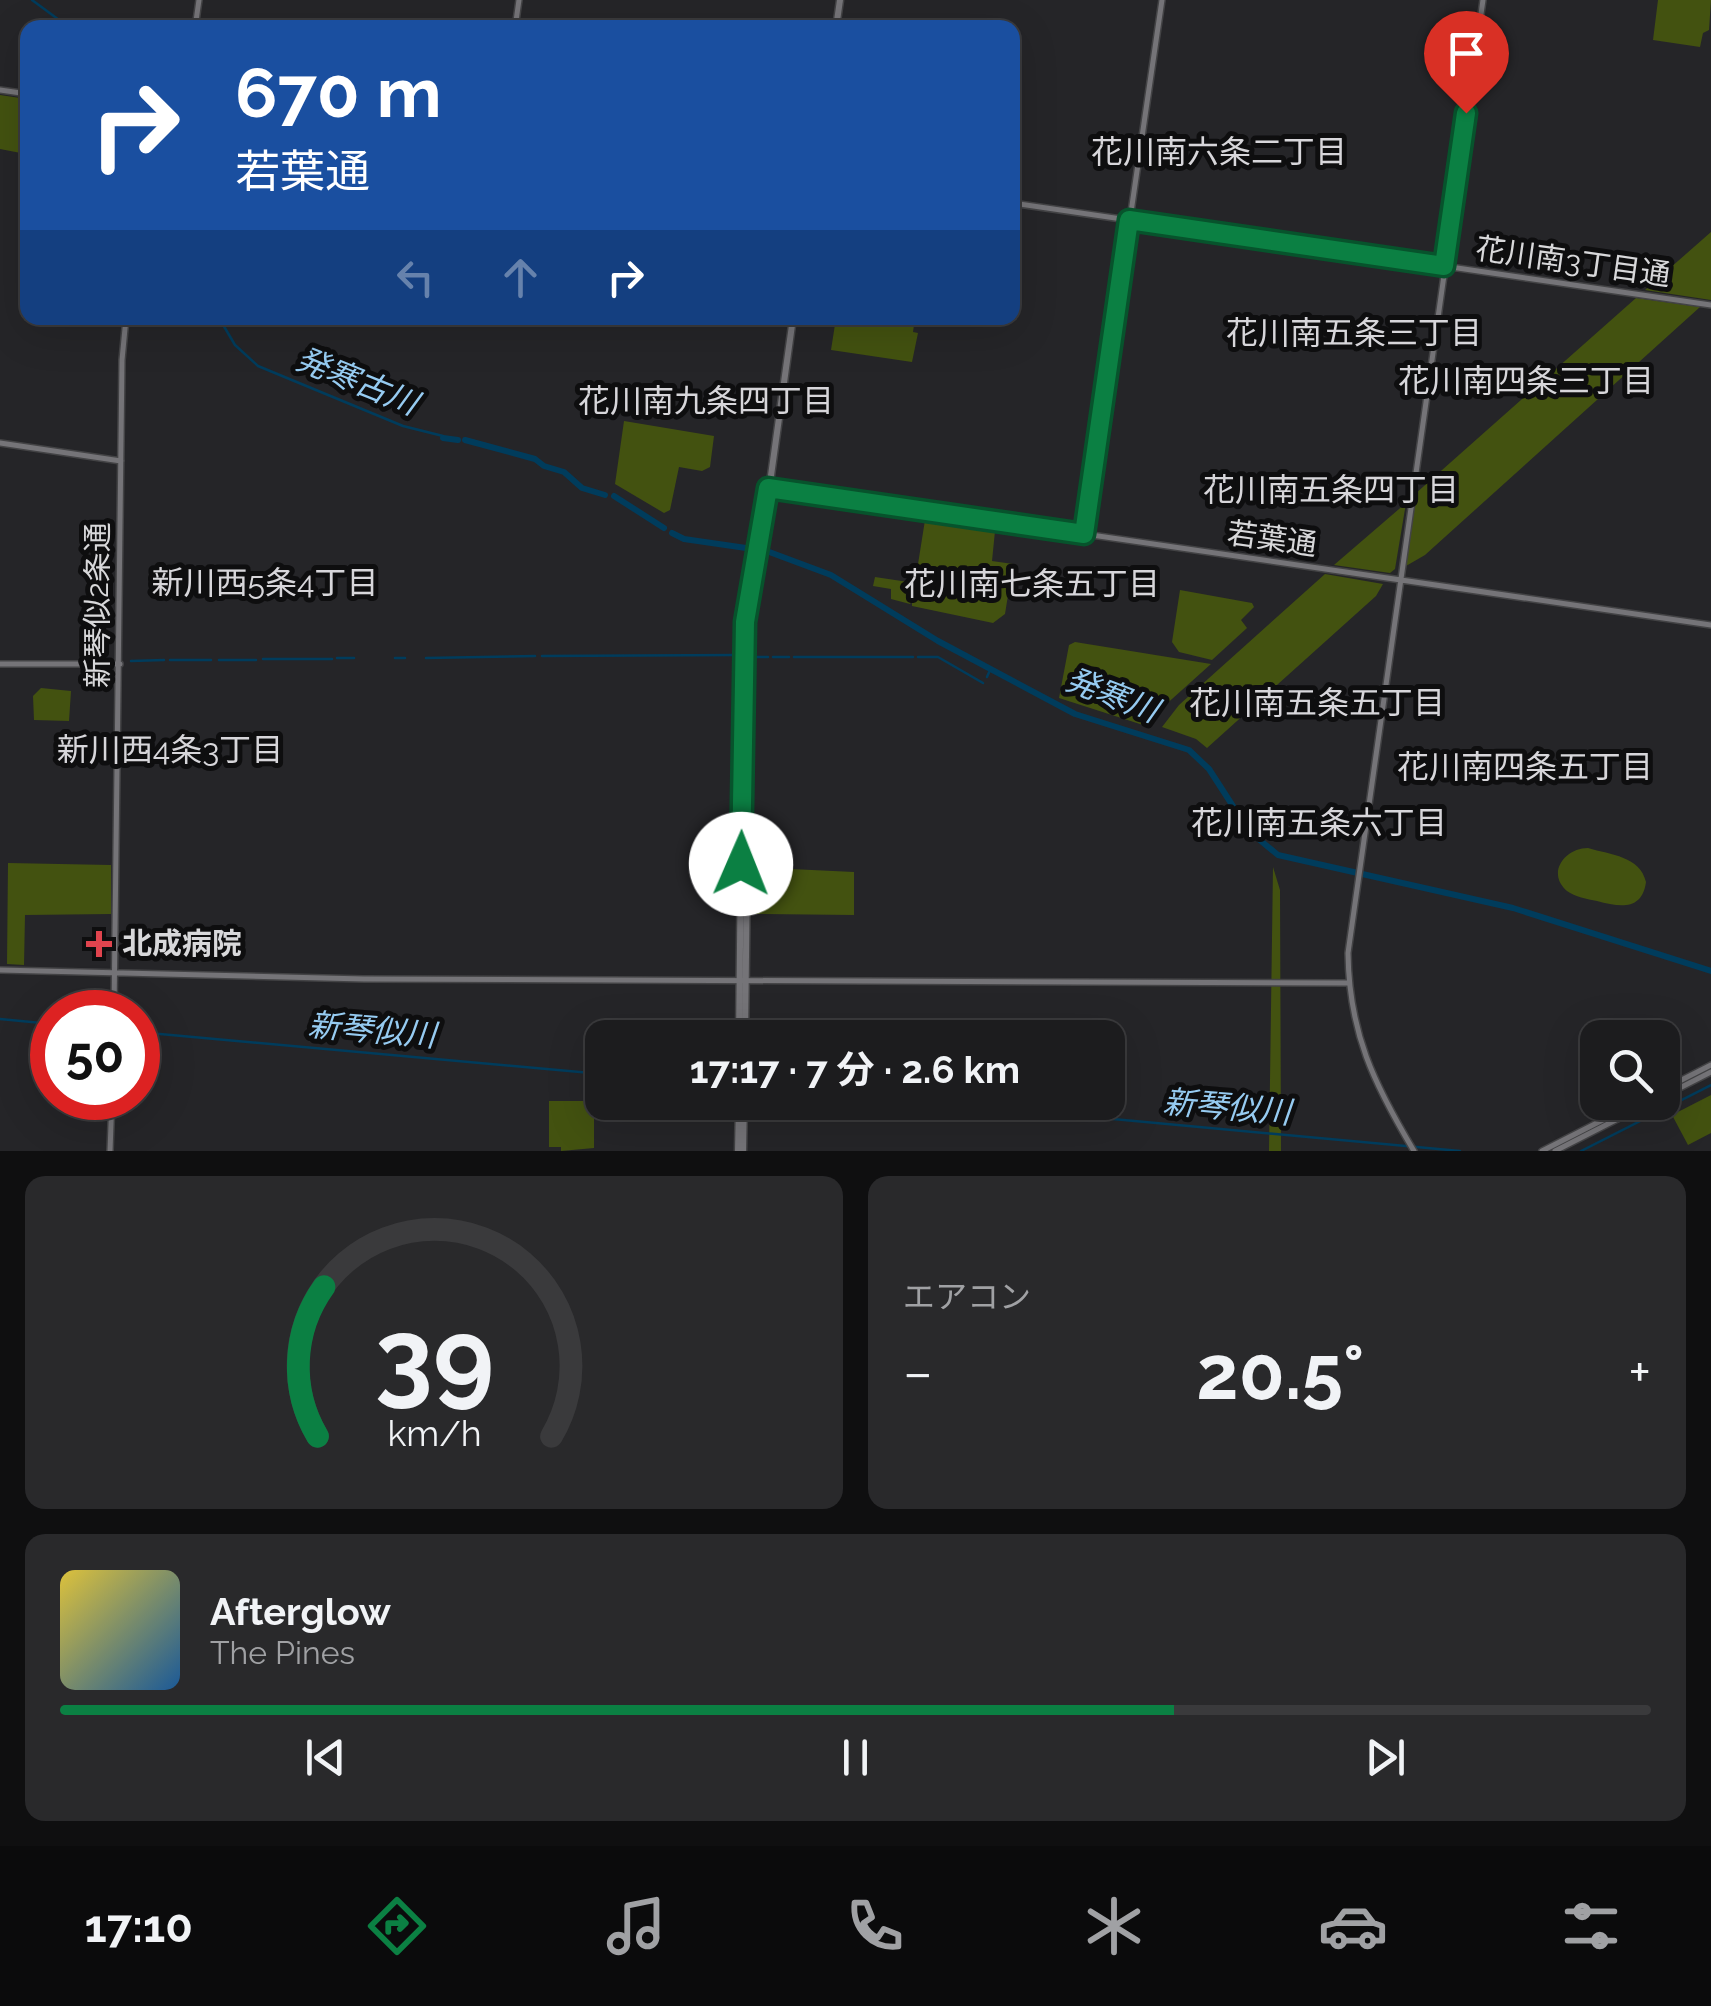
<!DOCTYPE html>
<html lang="ja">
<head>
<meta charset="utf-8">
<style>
	:root { --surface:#1c1c1e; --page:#29292b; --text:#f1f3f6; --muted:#a0a1a4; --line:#3a3a3c; --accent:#0b8043 }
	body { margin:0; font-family:Raleway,"Noto Sans JP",sans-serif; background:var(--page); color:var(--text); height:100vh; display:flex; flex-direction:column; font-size:38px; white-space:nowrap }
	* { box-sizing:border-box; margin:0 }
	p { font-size:32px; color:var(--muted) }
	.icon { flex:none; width:55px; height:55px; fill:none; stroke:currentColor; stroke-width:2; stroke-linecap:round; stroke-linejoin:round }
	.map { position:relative; height:1151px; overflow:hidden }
	.sheet { display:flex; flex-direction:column; gap:25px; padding:25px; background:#0f0f10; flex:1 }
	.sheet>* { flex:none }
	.banner { position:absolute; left:20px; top:20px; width:1000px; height:305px; border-radius:20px; box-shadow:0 10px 40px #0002,0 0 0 2px var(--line); background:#1a4fa0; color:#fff; overflow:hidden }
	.tools { position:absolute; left:1580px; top:1020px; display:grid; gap:20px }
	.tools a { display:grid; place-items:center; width:100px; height:100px; border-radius:20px; background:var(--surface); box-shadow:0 10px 40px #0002,0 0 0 2px var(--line); font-size:50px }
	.speed { position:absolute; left:30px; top:990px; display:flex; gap:20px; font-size:50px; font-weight:700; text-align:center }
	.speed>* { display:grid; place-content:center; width:130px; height:130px; border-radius:50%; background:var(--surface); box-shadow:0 10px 40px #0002,0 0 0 2px var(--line); line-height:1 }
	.speed .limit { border:15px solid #d22; background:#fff; color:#111 }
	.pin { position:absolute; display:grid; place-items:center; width:85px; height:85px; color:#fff; margin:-102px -42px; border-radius:50% 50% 50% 0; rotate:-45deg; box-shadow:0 0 10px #0007 }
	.pin .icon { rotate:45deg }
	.me { position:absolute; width:110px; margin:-55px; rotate:1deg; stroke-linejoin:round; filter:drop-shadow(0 0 8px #0008) }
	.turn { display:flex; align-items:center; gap:35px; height:210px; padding:0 50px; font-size:45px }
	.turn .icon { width:130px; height:130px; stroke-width:2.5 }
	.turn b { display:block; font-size:70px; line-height:85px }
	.lanes { display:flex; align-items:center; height:95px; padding:0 50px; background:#0003; justify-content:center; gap:50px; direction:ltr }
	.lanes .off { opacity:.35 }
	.big { font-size:75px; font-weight:700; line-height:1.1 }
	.sheet .tile { flex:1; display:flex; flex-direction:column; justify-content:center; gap:15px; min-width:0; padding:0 35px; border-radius:20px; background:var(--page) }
	.sheet .dial { align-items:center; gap:0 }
	.dial svg { height:260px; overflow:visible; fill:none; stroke:var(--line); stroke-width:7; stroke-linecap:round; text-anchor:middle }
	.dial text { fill:var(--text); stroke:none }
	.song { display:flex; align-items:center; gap:30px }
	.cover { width:120px; height:120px; border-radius:15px; background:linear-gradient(135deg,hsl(50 70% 55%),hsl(210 70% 35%)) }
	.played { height:10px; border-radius:5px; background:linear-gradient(90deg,var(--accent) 70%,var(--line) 70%) }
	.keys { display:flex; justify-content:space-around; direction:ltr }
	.heat { display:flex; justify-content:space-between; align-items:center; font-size:55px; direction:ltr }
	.sheet .tiles { flex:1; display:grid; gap:25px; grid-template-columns:1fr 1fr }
	.tile:last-child { grid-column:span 2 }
	.trip { position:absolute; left:585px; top:1020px; width:540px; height:100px; border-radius:20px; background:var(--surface); box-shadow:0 10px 40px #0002,0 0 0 2px var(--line); font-weight:700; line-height:100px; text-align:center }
	.menu { display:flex; height:160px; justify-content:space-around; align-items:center; background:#0b0b0c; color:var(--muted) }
	.menu .icon { width:70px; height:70px }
	.menu .active { color:var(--accent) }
	.menu b { font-size:45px; color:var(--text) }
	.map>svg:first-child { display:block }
	.green { fill:#435210 }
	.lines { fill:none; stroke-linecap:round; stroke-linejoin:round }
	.stream { stroke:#003c5c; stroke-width:2.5 }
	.river { stroke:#003c5c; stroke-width:6 }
	.tertiary-casing { stroke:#434345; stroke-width:8 }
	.secondary-casing { stroke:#434345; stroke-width:9 }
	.tertiary { stroke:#757478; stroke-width:5 }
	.secondary { stroke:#757478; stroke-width:6 }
	.route-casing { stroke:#07532c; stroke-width:25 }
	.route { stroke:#0b8043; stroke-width:18 }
	.health-dot { fill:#e0444e; stroke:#0e0e0f; stroke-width:4 }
	.labels { text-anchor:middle; stroke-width:10; stroke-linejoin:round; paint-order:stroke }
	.street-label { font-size:30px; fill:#d8d8da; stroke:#0e0e0f }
	.poi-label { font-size:30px; font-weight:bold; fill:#d8d8da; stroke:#0e0e0f; text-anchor:start }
	.neighbourhood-label { font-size:32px; fill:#d7d6da; stroke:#0e0e0f }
	.water-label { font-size:32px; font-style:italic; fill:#96cbf1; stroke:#0e0e0f }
</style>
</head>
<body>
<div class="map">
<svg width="1711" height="1151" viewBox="0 0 1711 1151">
	<rect width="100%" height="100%" fill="#252528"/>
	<path class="green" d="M1658 0H1711L1709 30 1703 33 1700 47 1653 40Z
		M0 95 27 99 26 154 0 149Z
		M1711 232V300L1645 290Z
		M1636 298 1700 307 1425 555 1406 566 1415 494Z
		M836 318H915L913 332 918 333 912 362 831 350Z
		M624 421 714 436 710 467 702 471 679 467 670 510 664 513 615 484Z
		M1406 503 1395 569 1390 573 1334 565Z
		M925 520 995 531 992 561 1013 564 1005 614 993 623 912 606V601L910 604 891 599V589L873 586 875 577 915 583Z
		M1325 574 1383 584 1376 596 1207 748 1196 739 1162 727 1179 705Z
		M1180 590 1252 603 1254 607 1241 620 1247 628 1212 660 1179 652 1172 642Z
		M1075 642 1211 664 1143 725 1059 698 1069 645Z
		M41 688 71 691 69 721 34 720 33 696Z
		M1588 848C1611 855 1640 856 1646 882 1642 911 1620 907 1597 901 1587 899 1575 897 1567 891 1546 873 1565 848 1588 848Z
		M8 863 111 865V914L25 915 24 965 7 964Z
		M1273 867 1280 890 1281 1151H1269Z
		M770 868 854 872V915L755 914 752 903 755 869Z
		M1711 1095V1133L1688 1145 1672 1115Z
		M549 1101H594V1148L561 1151V1147H549Z"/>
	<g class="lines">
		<path class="stream" d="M32 0 70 28
			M219 318 235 345 258 366 403 426 443 436
			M542 656 737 655
			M757 657H768
			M773 657H789
			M794 657H913
			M918 657H938L983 683
			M337 658H354
			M395 658H405
			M426 658 535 656
			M263 659H332
			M170 660H211
			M219 660H256
			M131 661 164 660
			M987 677 990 670
			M0 1019 52 1024
			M138 1032 602 1074
			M929 1102 1460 1151
			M1581 1151 1711 1085"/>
		<path class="river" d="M443 438 458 440
			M465 440 535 459 544 466 564 472 582 488 605 495
			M614 496 664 528
			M672 533 684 539 753 549
			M764 550 831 575 938 641 1075 714 1189 750 1209 769 1249 831 1278 855 1513 908 1711 971"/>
		<g class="tertiary-casing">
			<path id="tertiary" d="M195 28 199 0
				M515 28 519 0
				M0 90 28 94
				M1012 203 1711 305
				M0 443 121 461
				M768 488 1711 625
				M1084 534 1162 0
				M0 664H120
				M0 970 364 979 1348 983
				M114 1012 122 360 126 318
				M1662 1090 1711 1065
				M1662 1097 1711 1072
				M110 1151 112 1098
				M1414 1151C1374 1084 1349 1033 1348 953L1483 0
				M1542 1151 1638 1102
				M1555 1151 1651 1102"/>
		</g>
		<g class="secondary-casing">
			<path id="secondary" d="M836 28 840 0
				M739 1038 743 670 745 622 754 565
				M745 1038 750 626 793 318
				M738 1151 739 1102
				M743 1151 744 1102"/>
		</g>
		<use href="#tertiary" class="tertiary"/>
		<use href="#secondary" class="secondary"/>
	</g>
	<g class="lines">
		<g class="route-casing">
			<path id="route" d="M741 864 745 622 768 488 1084 534 1129 220 1444 266 1466 113"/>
		</g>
		<use href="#route" class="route"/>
	</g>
	<path class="health-dot" d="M94 929h10v10h10v10h-10v10h-10v-10h-10v-10h10z"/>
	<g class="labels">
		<g class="street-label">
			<text transform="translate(1573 262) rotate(8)" y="10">花川南3丁目通</text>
			<text transform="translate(1272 539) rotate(8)" y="10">若葉通</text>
			<text transform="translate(98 605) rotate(-90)" y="10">新琴似2条通</text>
		</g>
		<g class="poi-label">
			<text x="122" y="954">北成病院</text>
		</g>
		<g class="neighbourhood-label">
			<text x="1219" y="163">花川南六条二丁目</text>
			<text x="1354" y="344">花川南五条三丁目</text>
			<text x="1526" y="392">花川南四条三丁目</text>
			<text x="706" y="412">花川南九条四丁目</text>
			<text x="1331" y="501">花川南五条四丁目</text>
			<text x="265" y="594">新川西5条4丁目</text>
			<text x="1032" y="595">花川南七条五丁目</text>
			<text x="1317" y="714">花川南五条五丁目</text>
			<text x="170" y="761">新川西4条3丁目</text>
			<text x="1525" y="778">花川南四条五丁目</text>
			<text x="1319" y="834">花川南五条六丁目</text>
		</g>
		<g class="water-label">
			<text transform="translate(357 381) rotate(22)" y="11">発寒古川</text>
			<text transform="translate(1112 695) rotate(21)" y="11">発寒川</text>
			<text transform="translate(372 1030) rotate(5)" y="11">新琴似川</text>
			<text transform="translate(1227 1107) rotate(5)" y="11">新琴似川</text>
		</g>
	</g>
</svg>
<div class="tools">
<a><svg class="icon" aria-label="search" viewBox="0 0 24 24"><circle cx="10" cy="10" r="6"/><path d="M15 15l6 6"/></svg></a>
</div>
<div class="speed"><div class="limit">50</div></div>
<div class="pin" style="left:1466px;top:113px;background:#d93025"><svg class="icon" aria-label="arrive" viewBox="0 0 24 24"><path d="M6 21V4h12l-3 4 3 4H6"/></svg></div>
<svg class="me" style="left:741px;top:864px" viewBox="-20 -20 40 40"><circle r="19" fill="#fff"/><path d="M0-13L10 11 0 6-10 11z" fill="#0b8043"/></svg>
<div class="trip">17:17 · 7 分 · 2.6 km</div>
<div class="banner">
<div class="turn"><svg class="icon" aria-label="right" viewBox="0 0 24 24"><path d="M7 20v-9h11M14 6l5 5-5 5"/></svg><div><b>670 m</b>若葉通</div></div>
<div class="lanes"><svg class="icon off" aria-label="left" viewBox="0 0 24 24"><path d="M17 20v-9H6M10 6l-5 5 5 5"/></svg><svg class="icon off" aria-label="ahead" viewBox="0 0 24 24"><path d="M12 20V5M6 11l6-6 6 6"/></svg><svg class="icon" aria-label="right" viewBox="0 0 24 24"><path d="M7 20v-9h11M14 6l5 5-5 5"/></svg></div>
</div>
</div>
<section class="sheet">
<div class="tiles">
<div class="tile dial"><svg viewBox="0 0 100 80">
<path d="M14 69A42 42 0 1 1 86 69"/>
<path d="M14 69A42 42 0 0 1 16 23" stroke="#0b8043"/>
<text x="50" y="56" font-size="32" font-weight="700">39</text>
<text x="50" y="72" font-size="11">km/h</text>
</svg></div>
<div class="tile"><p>エアコン</p>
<div class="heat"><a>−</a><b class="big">20.5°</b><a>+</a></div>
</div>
<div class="tile">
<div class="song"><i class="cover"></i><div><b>Afterglow</b><p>The Pines</p></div></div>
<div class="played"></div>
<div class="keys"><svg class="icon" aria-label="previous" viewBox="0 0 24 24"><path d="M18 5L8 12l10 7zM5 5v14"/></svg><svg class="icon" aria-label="pause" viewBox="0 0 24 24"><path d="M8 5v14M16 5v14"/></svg><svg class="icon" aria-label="next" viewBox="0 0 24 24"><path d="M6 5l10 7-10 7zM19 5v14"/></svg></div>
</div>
</div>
</section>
<nav class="menu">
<b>17:10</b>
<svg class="icon active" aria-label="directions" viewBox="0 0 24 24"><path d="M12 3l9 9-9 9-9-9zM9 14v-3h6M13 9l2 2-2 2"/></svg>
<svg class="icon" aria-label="music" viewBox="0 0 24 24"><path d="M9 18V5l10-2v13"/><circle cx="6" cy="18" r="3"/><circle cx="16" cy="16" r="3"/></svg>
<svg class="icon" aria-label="phone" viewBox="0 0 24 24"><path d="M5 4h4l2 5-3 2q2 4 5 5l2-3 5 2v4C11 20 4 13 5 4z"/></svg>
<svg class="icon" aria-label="climate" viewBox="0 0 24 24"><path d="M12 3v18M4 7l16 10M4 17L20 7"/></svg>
<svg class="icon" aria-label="car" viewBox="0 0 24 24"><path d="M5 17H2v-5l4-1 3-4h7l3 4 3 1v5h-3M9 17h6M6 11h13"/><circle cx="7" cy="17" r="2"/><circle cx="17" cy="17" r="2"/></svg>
<svg class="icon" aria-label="filters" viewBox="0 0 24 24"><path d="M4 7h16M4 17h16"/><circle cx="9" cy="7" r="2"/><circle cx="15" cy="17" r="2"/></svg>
</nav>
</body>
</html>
